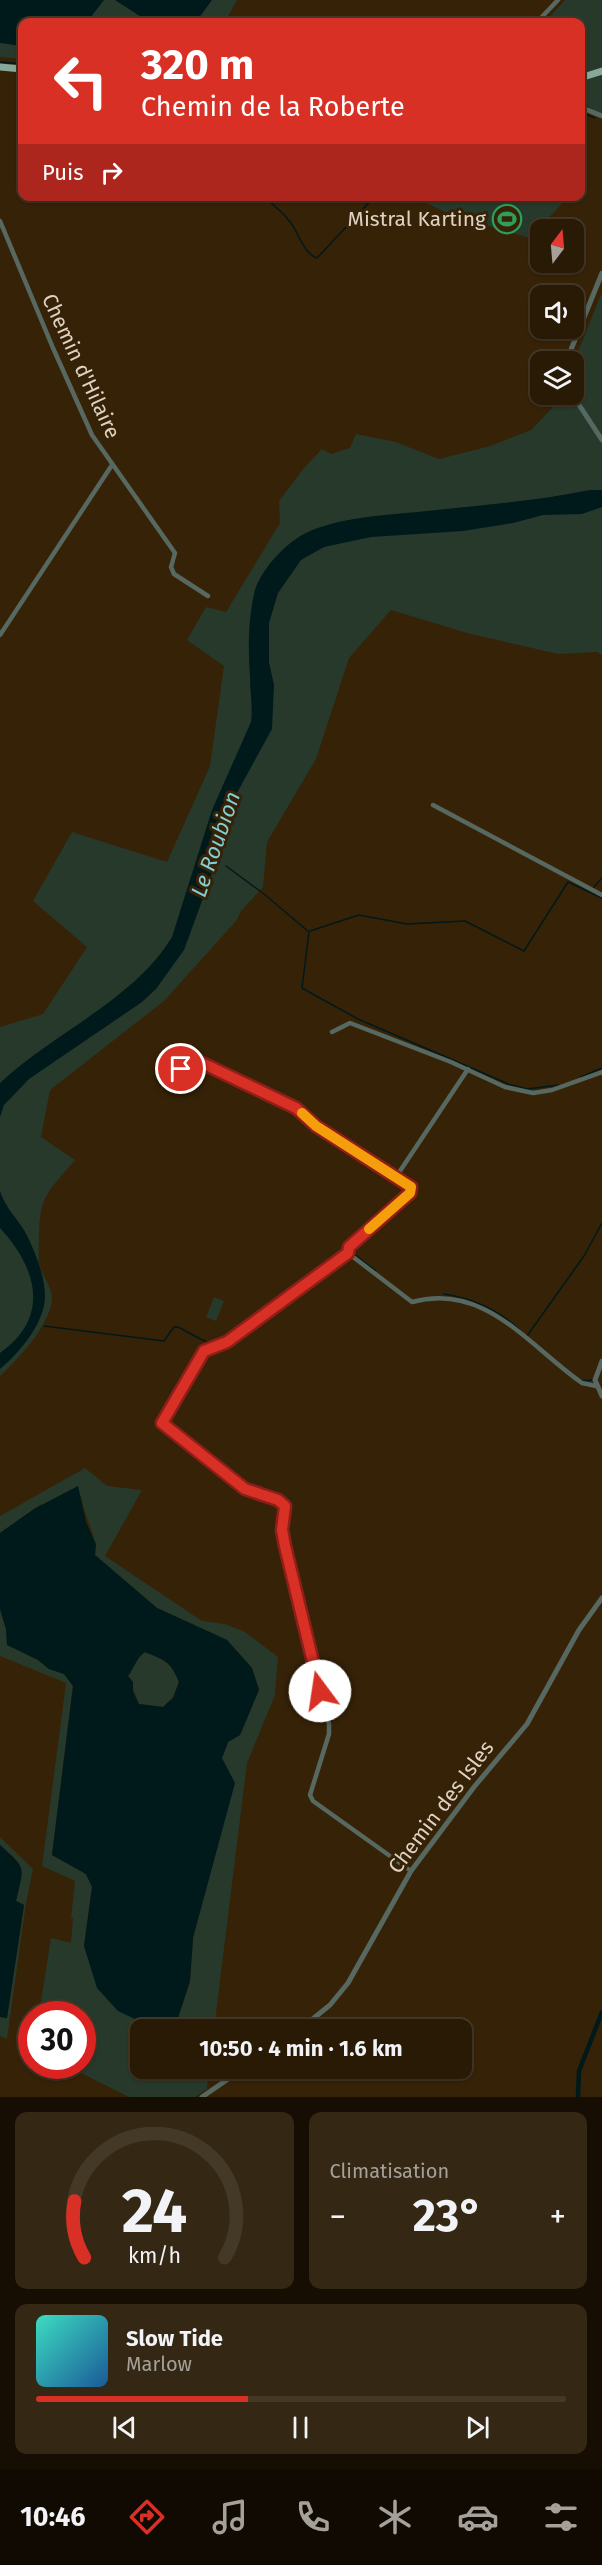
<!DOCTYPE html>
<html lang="fr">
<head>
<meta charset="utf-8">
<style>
	:root { --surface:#281a05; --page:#342713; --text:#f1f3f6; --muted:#a5a19a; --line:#443827; --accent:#d93025 }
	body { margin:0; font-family:"Fira Sans",sans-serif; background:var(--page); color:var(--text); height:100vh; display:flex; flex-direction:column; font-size:22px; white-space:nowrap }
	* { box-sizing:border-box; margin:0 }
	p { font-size:20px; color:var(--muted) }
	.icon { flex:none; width:33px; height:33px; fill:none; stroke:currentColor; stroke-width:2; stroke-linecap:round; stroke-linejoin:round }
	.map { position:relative; height:2097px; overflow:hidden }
	.side { display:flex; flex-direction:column; gap:15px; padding:15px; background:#160e03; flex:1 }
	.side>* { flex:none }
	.guide { position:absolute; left:18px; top:18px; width:567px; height:183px; border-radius:12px; box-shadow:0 2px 4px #0004,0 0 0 2px var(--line); background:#d93025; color:#fff; overflow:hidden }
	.needle { width:39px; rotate:16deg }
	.tools { position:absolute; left:530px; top:219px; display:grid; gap:12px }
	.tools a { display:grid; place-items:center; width:54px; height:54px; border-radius:12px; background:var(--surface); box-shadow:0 2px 4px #0004,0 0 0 2px var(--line); font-size:30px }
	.speed { position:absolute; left:18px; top:2001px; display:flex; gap:12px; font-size:30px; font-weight:700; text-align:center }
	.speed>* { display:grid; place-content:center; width:78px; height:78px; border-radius:50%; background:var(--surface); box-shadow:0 2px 4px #0004,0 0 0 2px var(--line); line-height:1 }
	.speed .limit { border:9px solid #d22; background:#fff; color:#111 }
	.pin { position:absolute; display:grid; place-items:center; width:51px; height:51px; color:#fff; margin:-26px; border:3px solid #fff; border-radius:50%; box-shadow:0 2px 6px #0007 }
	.me { position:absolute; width:66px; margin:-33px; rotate:346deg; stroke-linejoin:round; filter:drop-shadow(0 0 4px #0008) }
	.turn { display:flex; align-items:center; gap:21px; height:126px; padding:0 24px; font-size:27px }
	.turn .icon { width:78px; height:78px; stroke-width:2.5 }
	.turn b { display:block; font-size:42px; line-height:51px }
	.then { display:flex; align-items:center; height:57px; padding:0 24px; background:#0003; gap:12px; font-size:22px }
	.big { font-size:45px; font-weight:700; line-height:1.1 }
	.side .card { flex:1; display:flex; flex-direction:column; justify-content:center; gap:9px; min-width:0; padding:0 21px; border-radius:12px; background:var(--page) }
	.side .dial { align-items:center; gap:0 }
	.dial svg { height:156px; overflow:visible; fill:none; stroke:var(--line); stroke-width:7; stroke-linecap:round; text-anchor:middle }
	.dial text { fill:var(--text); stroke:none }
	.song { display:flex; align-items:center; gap:18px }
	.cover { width:72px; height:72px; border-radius:9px; background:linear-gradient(135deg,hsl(170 70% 55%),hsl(210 70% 35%)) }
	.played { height:6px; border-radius:3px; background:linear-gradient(90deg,var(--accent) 40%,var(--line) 40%) }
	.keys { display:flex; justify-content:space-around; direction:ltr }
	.heat { display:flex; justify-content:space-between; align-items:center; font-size:33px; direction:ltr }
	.side .tiles { flex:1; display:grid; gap:15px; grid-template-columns:1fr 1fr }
	.card:last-child { grid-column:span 2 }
	.trip { position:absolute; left:130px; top:2019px; width:342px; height:60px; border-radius:12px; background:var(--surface); box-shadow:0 2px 4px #0004,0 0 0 2px var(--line); font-weight:700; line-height:60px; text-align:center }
	.dock { display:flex; height:96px; justify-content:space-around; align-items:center; background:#100a02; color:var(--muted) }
	.dock .icon { width:42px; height:42px }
	.dock .selected { color:var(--accent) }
	.dock b { font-size:27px; color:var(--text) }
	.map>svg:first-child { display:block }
	.green { fill:#26392b }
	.water { fill:#00191b; fill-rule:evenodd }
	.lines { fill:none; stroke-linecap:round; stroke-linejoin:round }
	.stream { stroke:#00191b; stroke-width:1.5 }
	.canal { stroke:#00191b; stroke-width:4.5 }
	.minor { stroke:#576861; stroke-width:4.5 }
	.tertiary { stroke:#576861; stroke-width:5 }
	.primary { stroke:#85a89b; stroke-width:7 }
	.route-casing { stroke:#8d1f18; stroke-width:15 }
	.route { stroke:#d93025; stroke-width:10 }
	.slow { stroke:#f59e0b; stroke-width:10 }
	.labels { text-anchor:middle; stroke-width:6; stroke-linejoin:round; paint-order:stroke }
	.poi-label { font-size:21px; fill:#dfd2c3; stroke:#362207; text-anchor:end }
	.street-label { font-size:21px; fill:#dfd2c3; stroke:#362207 }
	.water-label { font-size:22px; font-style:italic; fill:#82ced4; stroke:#362207 }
</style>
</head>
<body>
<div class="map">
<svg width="602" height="2097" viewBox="0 0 602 2097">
	<rect width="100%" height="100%" fill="#362207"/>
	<path class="green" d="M0 0H237L225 22H22V59L0 57Z
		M565 0H602V115L581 102 580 22H545Z
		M413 197 568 196V197L530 238 454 216Z
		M602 292V655L597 652 558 654 467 633 391 610 349 658 316 759 267 842 263 887 241 911 236 921 164 1001 50 1090 41 1137 75 1160C48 1192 39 1195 39 1240 39 1247 38 1256 39 1263 42 1277 56 1291 51 1306 43 1333 20 1357 0 1376V1027L43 1014 87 947 33 901 72 832 167 862 210 766 224 666 187 640 206 607 226 612 280 523 279 501 304 468 322 449 331 454 350 448 356 434 396 442 439 459 490 446 531 430 559 401 561 395 573 394V364Z
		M214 1297 224 1301 216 1321 206 1317Z
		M85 1468 107 1486 142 1490 105 1556 202 1621 225 1624 245 1632 278 1657 275 1695 247 1763 214 2029 141 2030V2068L209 2069 207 2089 195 2097H129L67 2066H82V2014H39L51 1938 71 1943 73 1918H71L75 1881 42 1866 66 1683 0 1656V1609L6 1629 8 1645 38 1660 49 1669 64 1674 73 1686 52 1855 86 1874 92 1887 84 1946 141 2022 177 2021 190 1981 193 1938 222 1758 228 1742 240 1735 259 1689 252 1668 227 1640 157 1608 95 1555C97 1534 84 1517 81 1496L40 1505 0 1533V1516Z
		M144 1652C165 1660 171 1662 179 1682L173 1697 163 1707 139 1704 128 1676C134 1668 136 1657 144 1652Z
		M0 1837 33 1869 26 1903 7 2039 0 2036V2017L7 2018 24 1905 16 1901C24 1866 27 1869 0 1845Z"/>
	<path class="water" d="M0 0H104L87 22H22V46L0 43Z
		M115 0H212L196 22H149Z
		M590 490H602V507L582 514 543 515 513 523 463 531 371 537 324 547 301 560 278 593 269 623V662L274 685 272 729 232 802 218 844 217 860 184 950 156 989 142 1002 29 1079 4 1105 0 1117V1083C53 1033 134 1000 172 937L212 810 251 722C253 707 250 692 250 677 248 648 248 618 255 590 262 568 288 540 310 531 347 516 388 515 427 511 482 505 536 501 590 490Z
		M0 1191C5 1207 16 1217 24 1230 34 1248 45 1276 45 1296 45 1323 19 1353 0 1369V1353C51 1317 37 1268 0 1228Z
		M78 1486 86 1522 96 1544 95 1555 157 1608 227 1640 252 1668 259 1690 240 1735 228 1742 222 1758 235 1783 193 1938 190 1981 177 2021 141 2022 118 2011 97 1988 84 1946 92 1887 86 1874 52 1855 73 1686 64 1674 49 1669 38 1660 7 1645 6 1629 0 1609V1533L34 1509ZM145 1652C165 1660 171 1662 179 1682L173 1698 163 1707 139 1704 133 1692V1682L128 1676C134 1668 137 1657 145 1652Z
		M0 1845C27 1870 24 1865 16 1901L24 1905 7 2018 0 2017Z"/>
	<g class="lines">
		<path class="stream" d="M0 62 22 64
			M580 112 595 118
			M262 196C273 204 283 212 291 223 299 234 304 254 317 258L375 196
			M226 866 264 894 309 932 302 988 309 992 358 1019 511 1085 527 1089 559 1085
			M593 888 602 878
			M310 931 359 915 407 924 465 921 524 951 568 882 602 898
			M581 1077 602 1068
			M351 1252 376 1271
			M321 1270 344 1252
			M444 1294C475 1299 496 1309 519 1329
			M269 1308 286 1296
			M246 1325 266 1310
			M44 1326 164 1341 174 1327H178L210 1344H217
			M527 1336 584 1256 602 1223
			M581 1381 592 1380"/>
		<path class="canal" d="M578 2097 579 2071 602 2012"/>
		<path class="minor" d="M537 22 558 0
			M0 221 53 348 92 435 175 553 171 567 174 574 208 596
			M0 635 112 465
			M433 805 602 895
			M332 1032 350 1023 451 1062 505 1087 533 1093 552 1090 602 1072
			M168 1061 181 1069 190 1061 202 1063 296 1108 316 1126 396 1177
			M468 1069 396 1177 411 1187 409 1193 349 1247 348 1253 412 1302C485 1282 529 1346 582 1383L596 1386
			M348 1253 227 1342 204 1351 162 1423 245 1489 278 1500 285 1506 282 1531 285 1546 329 1724V1734L310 1795 313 1801 411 1871"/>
		<path class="tertiary" d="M580 107 602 116
			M566 362 602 273
			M572 394 602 440
			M602 1361 595 1380 602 1396
			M299 2030 330 2005 348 1983 411 1871 474 1787 527 1724 579 1630 602 1598
			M202 2097 244 2068"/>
		<path class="primary" d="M0 67 22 69
			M580 78 602 71"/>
	</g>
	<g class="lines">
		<g class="route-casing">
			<path id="route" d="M181 1069 190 1061 202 1063 296 1108 316 1126 411 1187 410 1193 349 1247 348 1253 227 1342 204 1351 162 1423 245 1489 278 1500 285 1506 282 1530 285 1546 320 1691"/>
		</g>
		<use href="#route" class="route"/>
		<path class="slow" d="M302 1113 316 1126 411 1187 410 1193 369 1229"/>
	</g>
	<defs>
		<g id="stadium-ring" transform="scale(1.5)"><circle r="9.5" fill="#362207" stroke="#2e9e5b" stroke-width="1.5"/><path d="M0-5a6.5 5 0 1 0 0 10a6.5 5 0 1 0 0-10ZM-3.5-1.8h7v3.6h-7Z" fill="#2e9e5b"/></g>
	</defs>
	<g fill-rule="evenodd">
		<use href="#stadium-ring" x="507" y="219"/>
	</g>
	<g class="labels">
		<g class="poi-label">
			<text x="486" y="226">Mistral Karting</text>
		</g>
		<g class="street-label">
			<text transform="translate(81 366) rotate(65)" y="7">Chemin d'Hilaire</text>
			<text transform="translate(441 1807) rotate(-53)" y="7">Chemin des Isles</text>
		</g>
		<g class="water-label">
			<text transform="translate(215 844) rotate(-71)" y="8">Le Roubion</text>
		</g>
	</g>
</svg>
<div class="tools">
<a><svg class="needle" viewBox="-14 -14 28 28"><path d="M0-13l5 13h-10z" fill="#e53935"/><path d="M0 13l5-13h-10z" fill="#a5a19a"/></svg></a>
<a><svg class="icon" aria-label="sound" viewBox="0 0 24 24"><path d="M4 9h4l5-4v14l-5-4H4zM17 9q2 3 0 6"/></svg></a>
<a><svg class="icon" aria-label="layers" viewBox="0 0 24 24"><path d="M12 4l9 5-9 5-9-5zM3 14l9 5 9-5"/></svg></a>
</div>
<div class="speed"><div class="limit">30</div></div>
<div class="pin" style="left:181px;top:1069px;background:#d93025"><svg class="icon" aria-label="arrive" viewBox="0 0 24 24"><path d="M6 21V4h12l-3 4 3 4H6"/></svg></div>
<svg class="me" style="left:320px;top:1691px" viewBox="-20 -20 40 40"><circle r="19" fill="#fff"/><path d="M0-13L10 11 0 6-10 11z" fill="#d93025"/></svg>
<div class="trip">10:50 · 4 min · 1.6 km</div>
<div class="guide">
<div class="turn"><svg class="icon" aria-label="left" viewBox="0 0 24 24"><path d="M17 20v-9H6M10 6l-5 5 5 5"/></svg><div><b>320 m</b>Chemin de la Roberte</div></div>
<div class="then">Puis<svg class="icon" aria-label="right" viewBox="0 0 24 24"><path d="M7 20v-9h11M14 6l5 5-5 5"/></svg></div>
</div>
</div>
<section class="side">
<div class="tiles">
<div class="card dial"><svg viewBox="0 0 100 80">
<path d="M14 69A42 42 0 1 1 86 69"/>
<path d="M14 69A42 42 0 0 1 9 40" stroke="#d93025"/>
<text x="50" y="56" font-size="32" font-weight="700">24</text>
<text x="50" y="72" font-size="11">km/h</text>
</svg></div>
<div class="card"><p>Climatisation</p>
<div class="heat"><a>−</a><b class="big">23°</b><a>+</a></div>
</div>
<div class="card">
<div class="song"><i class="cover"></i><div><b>Slow Tide</b><p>Marlow</p></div></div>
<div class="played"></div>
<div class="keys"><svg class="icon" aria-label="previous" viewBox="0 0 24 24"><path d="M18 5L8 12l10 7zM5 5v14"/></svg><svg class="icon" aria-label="pause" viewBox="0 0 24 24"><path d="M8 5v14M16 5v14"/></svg><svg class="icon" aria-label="next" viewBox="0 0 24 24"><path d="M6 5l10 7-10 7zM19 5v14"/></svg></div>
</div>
</div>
</section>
<nav class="dock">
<b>10:46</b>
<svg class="icon selected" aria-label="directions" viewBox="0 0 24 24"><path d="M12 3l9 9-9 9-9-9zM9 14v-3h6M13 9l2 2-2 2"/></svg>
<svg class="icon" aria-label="music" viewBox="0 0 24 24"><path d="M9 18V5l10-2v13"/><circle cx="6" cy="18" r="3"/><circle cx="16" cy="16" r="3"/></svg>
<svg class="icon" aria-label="phone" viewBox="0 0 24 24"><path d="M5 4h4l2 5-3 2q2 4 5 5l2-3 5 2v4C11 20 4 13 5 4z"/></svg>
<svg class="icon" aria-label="climate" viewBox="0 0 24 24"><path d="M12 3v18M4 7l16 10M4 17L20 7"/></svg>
<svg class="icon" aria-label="car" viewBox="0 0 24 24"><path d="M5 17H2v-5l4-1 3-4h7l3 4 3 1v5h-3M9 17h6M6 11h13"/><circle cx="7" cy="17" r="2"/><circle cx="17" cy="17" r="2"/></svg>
<svg class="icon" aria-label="filters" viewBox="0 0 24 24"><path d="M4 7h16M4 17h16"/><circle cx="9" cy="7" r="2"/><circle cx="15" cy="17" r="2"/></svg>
</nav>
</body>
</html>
